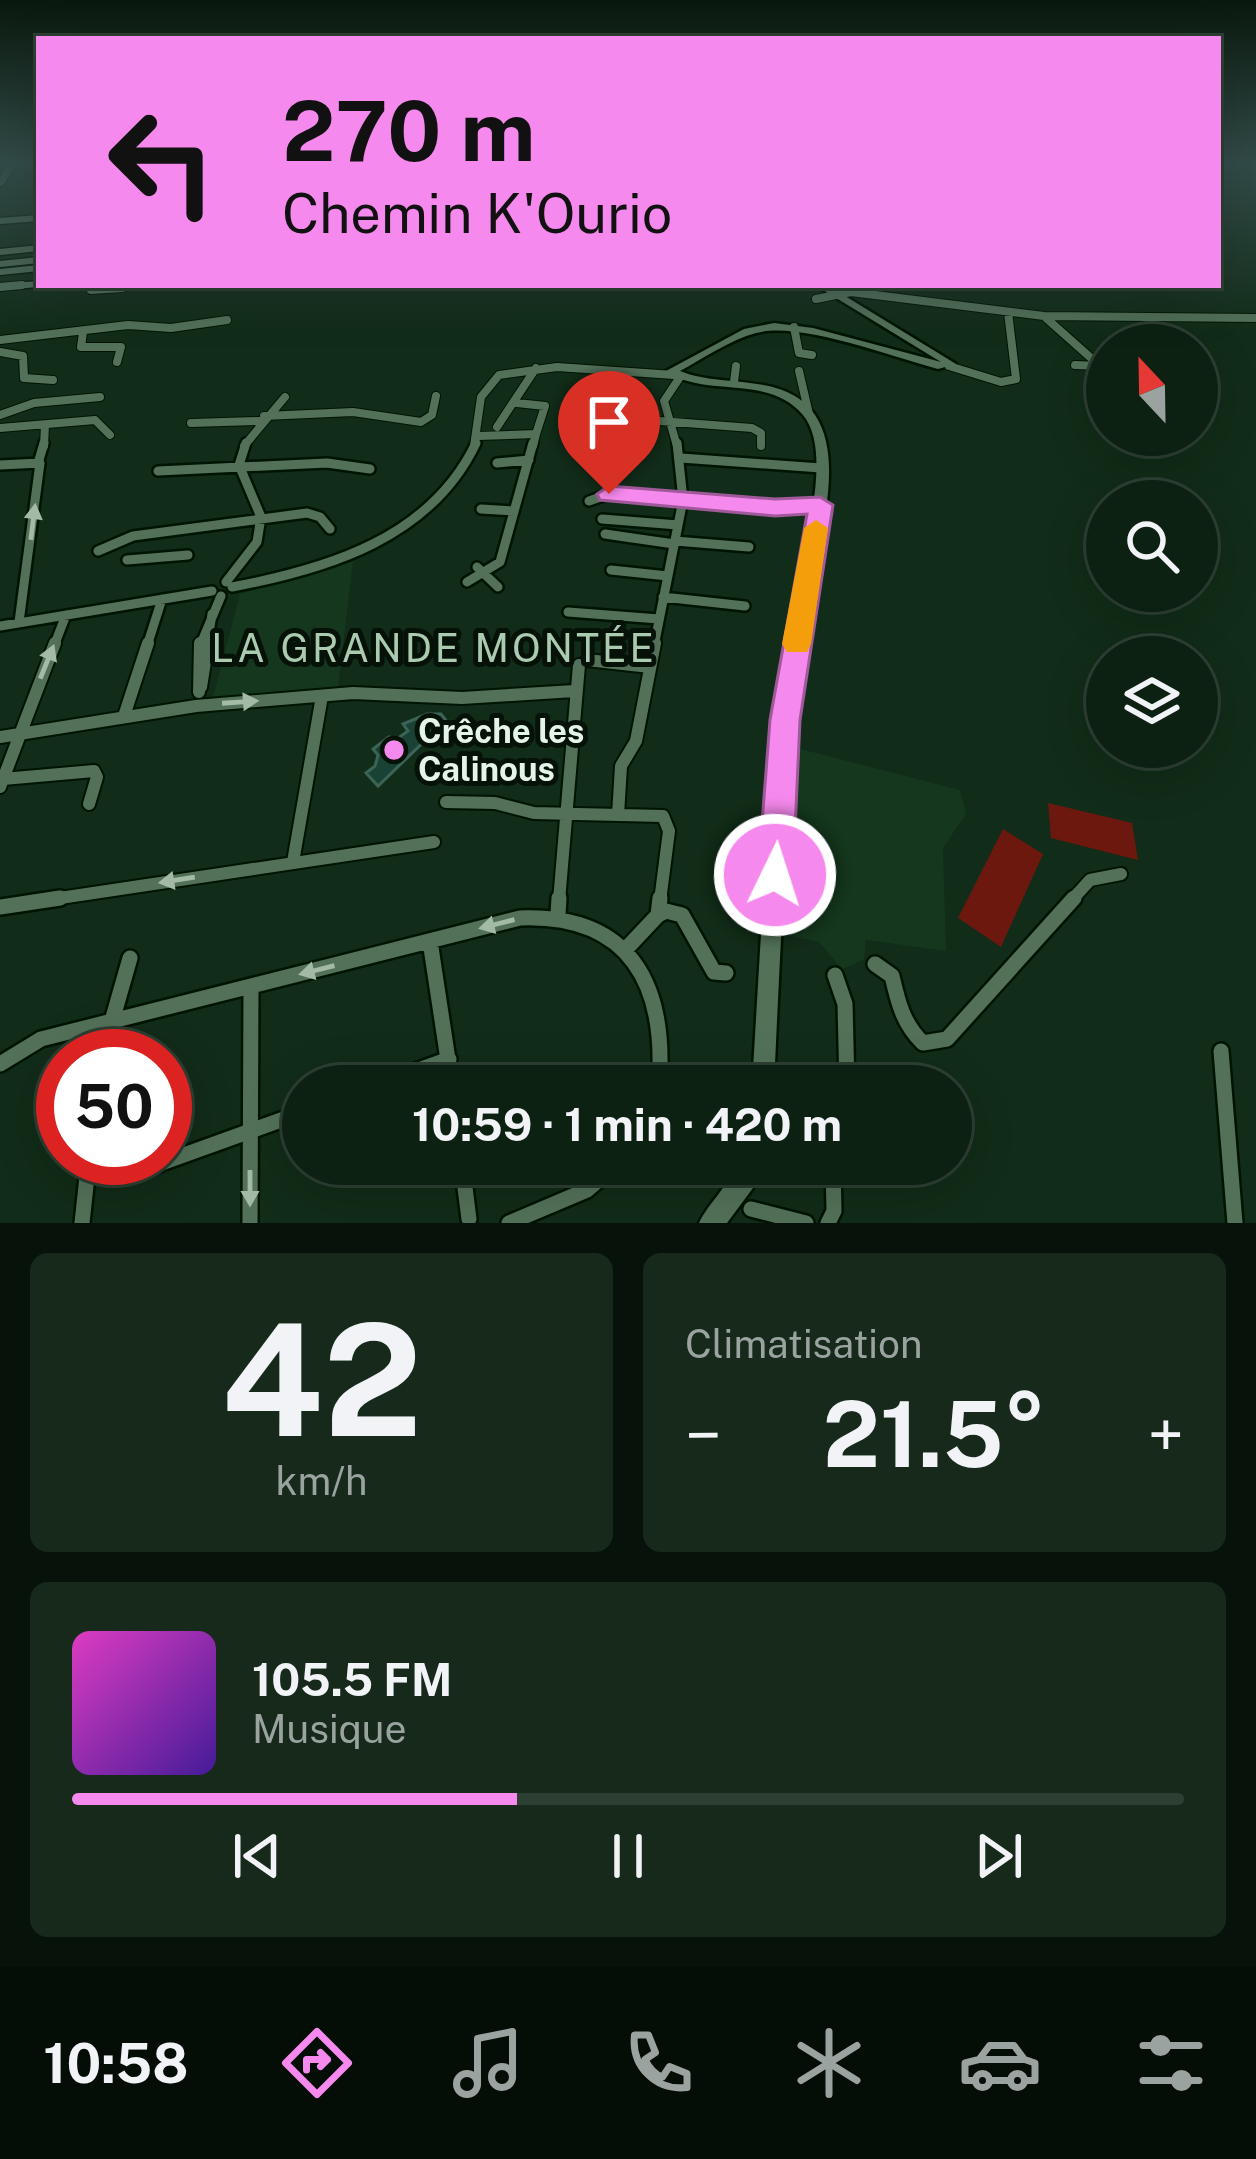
<!DOCTYPE html>
<html lang="fr">
<head>
<meta charset="utf-8">
<style>
	:root { --surface:#0d2112; --page:#16291b; --text:#f1f3f6; --muted:#9aa39f; --line:#2d3e32; --accent:#f689ed }
	body { margin:0; font-family:"Public Sans",sans-serif; background:var(--page); color:var(--text); height:100vh; display:flex; flex-direction:column; font-size:45px; white-space:nowrap }
	* { box-sizing:border-box; margin:0 }
	p { font-size:39px; color:var(--muted) }
	.icon { flex:none; width:66px; height:66px; fill:none; stroke:currentColor; stroke-width:2; stroke-linecap:round; stroke-linejoin:round }
	.map { position:relative; height:1223px; overflow:hidden }
	.details { display:flex; flex-direction:column; gap:30px; padding:30px; background:#07120a; flex:1 }
	.details>* { flex:none }
	.hud { position:absolute; left:36px; top:36px; width:1185px; height:252px; border-radius:0px; box-shadow:0 12px 48px #0002,0 0 0 3px var(--line); background:#f689ed; color:#111; overflow:hidden }
	.needle { width:78px; rotate:338deg }
	.tools { position:absolute; left:1086px; top:324px; display:grid; gap:24px }
	.tools a { display:grid; place-items:center; width:132px; height:132px; border-radius:50%; background:var(--surface); box-shadow:0 12px 48px #0002,0 0 0 3px var(--line); font-size:60px }
	.speed { position:absolute; left:36px; top:1029px; display:flex; gap:24px; font-size:60px; font-weight:700; text-align:center }
	.speed>* { display:grid; place-content:center; width:156px; height:156px; border-radius:50%; background:var(--surface); box-shadow:0 12px 48px #0002,0 0 0 3px var(--line); line-height:1 }
	.speed .limit { border:18px solid #d22; background:#fff; color:#111 }
	.pin { position:absolute; display:grid; place-items:center; width:102px; height:102px; color:#fff; margin:-123px -51px; border-radius:50% 50% 50% 0; rotate:-45deg; box-shadow:0 0 12px #0007 }
	.pin .icon { rotate:45deg }
	.me { position:absolute; width:132px; margin:-66px; rotate:4deg; stroke-linejoin:round; filter:drop-shadow(0 0 9px #0008) }
	.turn { display:flex; align-items:center; gap:42px; height:252px; padding:0 48px; font-size:54px }
	.turn .icon { width:156px; height:156px; stroke-width:2.5 }
	.turn b { display:block; font-size:84px; line-height:102px }
	.big { font-size:90px; font-weight:700; line-height:1.1 }
	.details .widget { flex:1; display:flex; flex-direction:column; justify-content:center; gap:18px; min-width:0; padding:0 42px; border-radius:18px; background:var(--page) }
	.details .dial { align-items:center; gap:0 }
	.dial b { font-size:156px; line-height:1 }
	.song { display:flex; align-items:center; gap:36px }
	.cover { width:144px; height:144px; border-radius:18px; background:linear-gradient(135deg,hsl(310 70% 55%),hsl(260 70% 35%)) }
	.played { height:12px; border-radius:6px; background:linear-gradient(90deg,var(--accent) 40%,var(--line) 40%) }
	.keys { display:flex; justify-content:space-around; direction:ltr }
	.heat { display:flex; justify-content:space-between; align-items:center; font-size:66px; direction:ltr }
	.details .tiles { flex:1; display:grid; gap:30px; grid-template-columns:1fr 1fr }
	.widget:last-child { grid-column:span 2 }
	.trip { position:absolute; left:282px; top:1065px; width:690px; height:120px; border-radius:60px; background:var(--surface); box-shadow:0 12px 48px #0002,0 0 0 3px var(--line); font-weight:700; line-height:120px; text-align:center }
	.dock { display:flex; height:192px; justify-content:space-around; align-items:center; background:#050d07; color:var(--muted) }
	.dock .icon { width:84px; height:84px }
	.dock .current { color:var(--accent) }
	.dock b { font-size:54px; color:var(--text) }
	.map>svg:first-child { display:block }
	.built { fill:#14371d }
	.green { fill:#6d180f }
	.building { fill:#194134; stroke:#3c6356; stroke-width:3 }
	.lines { fill:none; stroke-linecap:round; stroke-linejoin:round }
	.street-far4-casing { stroke:#001403; stroke-width:9 }
	.street-far3-casing { stroke:#001403; stroke-width:10 }
	.street-far2-casing { stroke:#001403; stroke-width:14 }
	.street-far1-casing { stroke:#001403; stroke-width:16 }
	.street-casing { stroke:#001403; stroke-width:20 }
	.secondary-casing { stroke:#001403; stroke-width:5 }
	.street-far4 { stroke:#537159; stroke-width:6 }
	.street-far3 { stroke:#537159; stroke-width:8 }
	.street-far2 { stroke:#537159; stroke-width:9 }
	.street-far1 { stroke:#537159; stroke-width:12 }
	.street { stroke:#537159; stroke-width:15 }
	.secondary { fill:#537159; fill-rule:evenodd }
	.oneway { fill:#a3baa7 }
	.route { fill:#f689ed; stroke:#a0599a; stroke-width:3 }
	.slow { fill:#f59e0b }
	.poi-dot { fill:#f689ed; stroke:#061108; stroke-width:4.5 }
	.labels { text-anchor:middle; stroke-width:10; stroke-linejoin:round; paint-order:stroke }
	.poi-label { font-size:33px; font-weight:bold; fill:#e4f5e7; stroke:#061108; text-anchor:start }
	.quarter-label { font-size:39px; letter-spacing:3px; fill:#abcbb0; stroke:#061108 }
</style>
</head>
<body>
<div class="map">
<svg width="1256" height="1223" viewBox="0 0 1256 1223">
	<rect width="100%" height="100%" fill="#112c18"/>
	<path class="built" d="M353 561 338 688 213 697 240 594Z
		M789 746 960 790 966 814 943 848 946 951 866 940 864 960 842 969 819 942 795 937 780 919Z"/>
	<path class="green" d="M1048 803 1132 823 1138 860 1051 838Z
		M1003 829 1043 854 1001 947 958 918Z"/>
	<path class="building" d="M427 714H441L448 723 446 731H435L378 786 366 773 375 766 378 755 373 749 389 737 394 741 408 731 403 724Z"/>
	<g class="lines">
		<g class="street-far4-casing">
			<path id="street-far4" d="M0 221 39 218
				M0 252 39 248
				M0 264 39 260
				M0 272 39 268
				M0 287 39 284"/>
		</g>
		<g class="street-far3-casing">
			<path id="street-far3" d="M93 285 91 290 122 288
				M0 287 22 285
				M816 299 851 292 1044 316 1256 318
				M1046 318 1100 366 1075 365
				M794 327 799 353 812 355
				M83 332 81 347H121L117 362
				M0 340 128 325 171 328 227 320
				M0 352 23 356 24 378 53 380
				M949 366 1001 382 1016 379 1008 312
				M799 371 809 414
				M734 382 736 366
				M517 403 545 406 536 434
				M0 415 34 403 100 397
				M264 416 353 412 421 422 432 415 436 396
				M191 423 259 421
				M497 427 536 368
				M0 428 95 420 110 435
				M597 434 600 423 620 418 752 428 761 433V446
				M478 436 536 434 533 446
				M44 446 45 425
				M244 446 285 397
				M474 446 481 397 499 375 557 367 674 375
				M677 446 664 401 680 377"/>
		</g>
		<g class="street-far2-casing">
			<path id="street-far2" d="M681 458 821 468
				M39 460 44 443
				M497 463 529 460
				M0 465 40 463 19 622
				M158 471 327 463 370 469
				M589 501 609 494 775 508 821 505
				M481 509 513 511
				M602 519 678 525
				M605 534 674 544
				M675 541 749 547
				M98 551 133 536 307 513 320 517 330 529
				M127 560 188 555
				M477 567 498 587
				M611 570 668 576
				M226 582 257 542 261 517 239 465 246 443
				M467 582 500 562 533 443
				M232 587C328 569 431 538 476 443
				M663 597 745 606
				M568 612 659 619
				M0 626 212 591
				M54 646 66 615
				M147 646 162 599
				M200 646 221 596
				M207 646 212 614
				M654 646 683 500 677 443"/>
		</g>
		<g class="street-far1-casing">
			<path id="street-far1" d="M587 660 650 667
				M201 687 208 643
				M199 692 200 643
				M124 716 148 643
				M0 737 196 706 353 693 462 698 574 691
				M3 779 94 771 97 777 89 804
				M0 787 55 643
				M446 802 495 803 534 813 663 816 669 831 660 901
				M618 815 621 766 636 741 655 643
				M293 862 322 696
				M40 901 434 842
				M559 901 579 665
				M1071 901 1090 880 1121 874"/>
		</g>
		<g class="street-casing">
			<path id="street" d="M0 907 60 898
				M558 914 559 898
				M658 915 666 911 682 915 714 972 726 973
				M430 941 452 1086
				M625 950 658 915 660 898
				M875 964 892 976C898 1002 903 1024 923 1043L947 1039 1074 898
				M835 975 845 1004 847 1086
				M1221 1051 1235 1223
				M102 1056 130 958
				M0 1064 41 1039 520 918C630 914 667 984 659 1086
				M374 1086 449 1059
				M462 1164 469 1219
				M156 1165 303 1112
				M751 1209 806 1223
				M82 1223 89 1158
				M250 1223 251 987
				M509 1223 587 1190 617 1164
				M828 1223 834 1211 833 1164"/>
		</g>
		<g class="secondary-casing">
			<path id="secondary" d="M8 163H16L4 184 0 186V177Z
				M815 285H827L956 364 938 369C892 357 799 321 756 333 730 340 704 358 680 371 723 389 785 371 815 415 842 455 823 524 816 567 789 739 782 912 774 1086H752C763 906 770 725 805 549 812 513 828 445 803 415 768 373 706 399 666 371L744 329 774 323 813 328 941 362Z
				M736 1164H760L753 1188 727 1223H699C709 1202 729 1186 736 1164Z"/>
		</g>
		<use href="#street-far4" class="street-far4"/>
		<use href="#street-far3" class="street-far3"/>
		<use href="#street-far2" class="street-far2"/>
		<use href="#street-far1" class="street-far1"/>
		<use href="#street" class="street"/>
		<use href="#secondary" class="secondary"/>
	</g>
	<defs><path id="oneway-solid" d="M-6-.8H1V-3.2L6.5 0L1 3.2V.8H-6Z" transform="scale(3)"/></defs>
	<g class="oneway">
		<use href="#oneway-solid" transform="translate(33 522) rotate(-83)"/>
		<use href="#oneway-solid" transform="translate(47 662) rotate(-68)"/>
		<use href="#oneway-solid" transform="translate(240 702) rotate(-4)"/>
		<use href="#oneway-solid" transform="translate(177 880) rotate(171)"/>
		<use href="#oneway-solid" transform="translate(497 924) rotate(166)"/>
		<use href="#oneway-solid" transform="translate(317 970) rotate(166)"/>
		<use href="#oneway-solid" transform="translate(250 1188) rotate(90)"/>
	</g>
	<linearGradient id="sky" x2="0" y2="1"><stop stop-color="#09180d"/><stop offset="0.49" stop-color="#324b48"/><stop offset="1" stop-color="#324b48" stop-opacity="0"/></linearGradient>
	<rect width="1256" height="334" fill="url(#sky)"/>
	<path class="route" d="M609 486 775 499 820 497 833 505 800 720 793 875 788 888 775 893 763 888 758 875 770 720 807 514 775 516 600 500 597 494Z"/>
	<path class="slow" d="M816 520 828 528 811 644 807 652H787L782 644 804 528Z"/>
	<circle class="poi-dot" cx="394" cy="750" r="12"/>
	<g class="labels">
		<g class="poi-label">
			<text x="418" y="743">Crêche les<tspan x="418" dy="38">Calinous</tspan></text>
		</g>
		<g class="quarter-label">
			<text x="434" y="662">LA GRANDE MONTÉE</text>
		</g>
	</g>
</svg>
<div class="tools">
<a><svg class="needle" viewBox="-14 -14 28 28"><path d="M0-13l5 13h-10z" fill="#e53935"/><path d="M0 13l5-13h-10z" fill="#9aa39f"/></svg></a>
<a><svg class="icon" aria-label="search" viewBox="0 0 24 24"><circle cx="10" cy="10" r="6"/><path d="M15 15l6 6"/></svg></a>
<a><svg class="icon" aria-label="layers" viewBox="0 0 24 24"><path d="M12 4l9 5-9 5-9-5zM3 14l9 5 9-5"/></svg></a>
</div>
<div class="speed"><div class="limit">50</div></div>
<div class="pin" style="left:609px;top:494px;background:#d93025"><svg class="icon" aria-label="arrive" viewBox="0 0 24 24"><path d="M6 21V4h12l-3 4 3 4H6"/></svg></div>
<svg class="me" style="left:775px;top:875px" viewBox="-20 -20 40 40"><circle r="17" fill="#f689ed" stroke="#fff" stroke-width="3"/><path d="M0-11L8 9 0 5-8 9z" fill="#fff"/></svg>
<div class="trip">10:59 · 1 min · 420 m</div>
<div class="hud">
<div class="turn"><svg class="icon" aria-label="left" viewBox="0 0 24 24"><path d="M17 20v-9H6M10 6l-5 5 5 5"/></svg><div><b>270 m</b>Chemin K'Ourio</div></div>
</div>
</div>
<section class="details">
<div class="tiles">
<div class="widget dial"><b>42</b><p>km/h</p></div>
<div class="widget"><p>Climatisation</p>
<div class="heat"><a>−</a><b class="big">21.5°</b><a>+</a></div>
</div>
<div class="widget">
<div class="song"><i class="cover"></i><div><b>105.5 FM</b><p>Musique</p></div></div>
<div class="played"></div>
<div class="keys"><svg class="icon" aria-label="previous" viewBox="0 0 24 24"><path d="M18 5L8 12l10 7zM5 5v14"/></svg><svg class="icon" aria-label="pause" viewBox="0 0 24 24"><path d="M8 5v14M16 5v14"/></svg><svg class="icon" aria-label="next" viewBox="0 0 24 24"><path d="M6 5l10 7-10 7zM19 5v14"/></svg></div>
</div>
</div>
</section>
<nav class="dock">
<b>10:58</b>
<svg class="icon current" aria-label="directions" viewBox="0 0 24 24"><path d="M12 3l9 9-9 9-9-9zM9 14v-3h6M13 9l2 2-2 2"/></svg>
<svg class="icon" aria-label="music" viewBox="0 0 24 24"><path d="M9 18V5l10-2v13"/><circle cx="6" cy="18" r="3"/><circle cx="16" cy="16" r="3"/></svg>
<svg class="icon" aria-label="phone" viewBox="0 0 24 24"><path d="M5 4h4l2 5-3 2q2 4 5 5l2-3 5 2v4C11 20 4 13 5 4z"/></svg>
<svg class="icon" aria-label="climate" viewBox="0 0 24 24"><path d="M12 3v18M4 7l16 10M4 17L20 7"/></svg>
<svg class="icon" aria-label="car" viewBox="0 0 24 24"><path d="M5 17H2v-5l4-1 3-4h7l3 4 3 1v5h-3M9 17h6M6 11h13"/><circle cx="7" cy="17" r="2"/><circle cx="17" cy="17" r="2"/></svg>
<svg class="icon" aria-label="filters" viewBox="0 0 24 24"><path d="M4 7h16M4 17h16"/><circle cx="9" cy="7" r="2"/><circle cx="15" cy="17" r="2"/></svg>
</nav>
</body>
</html>
